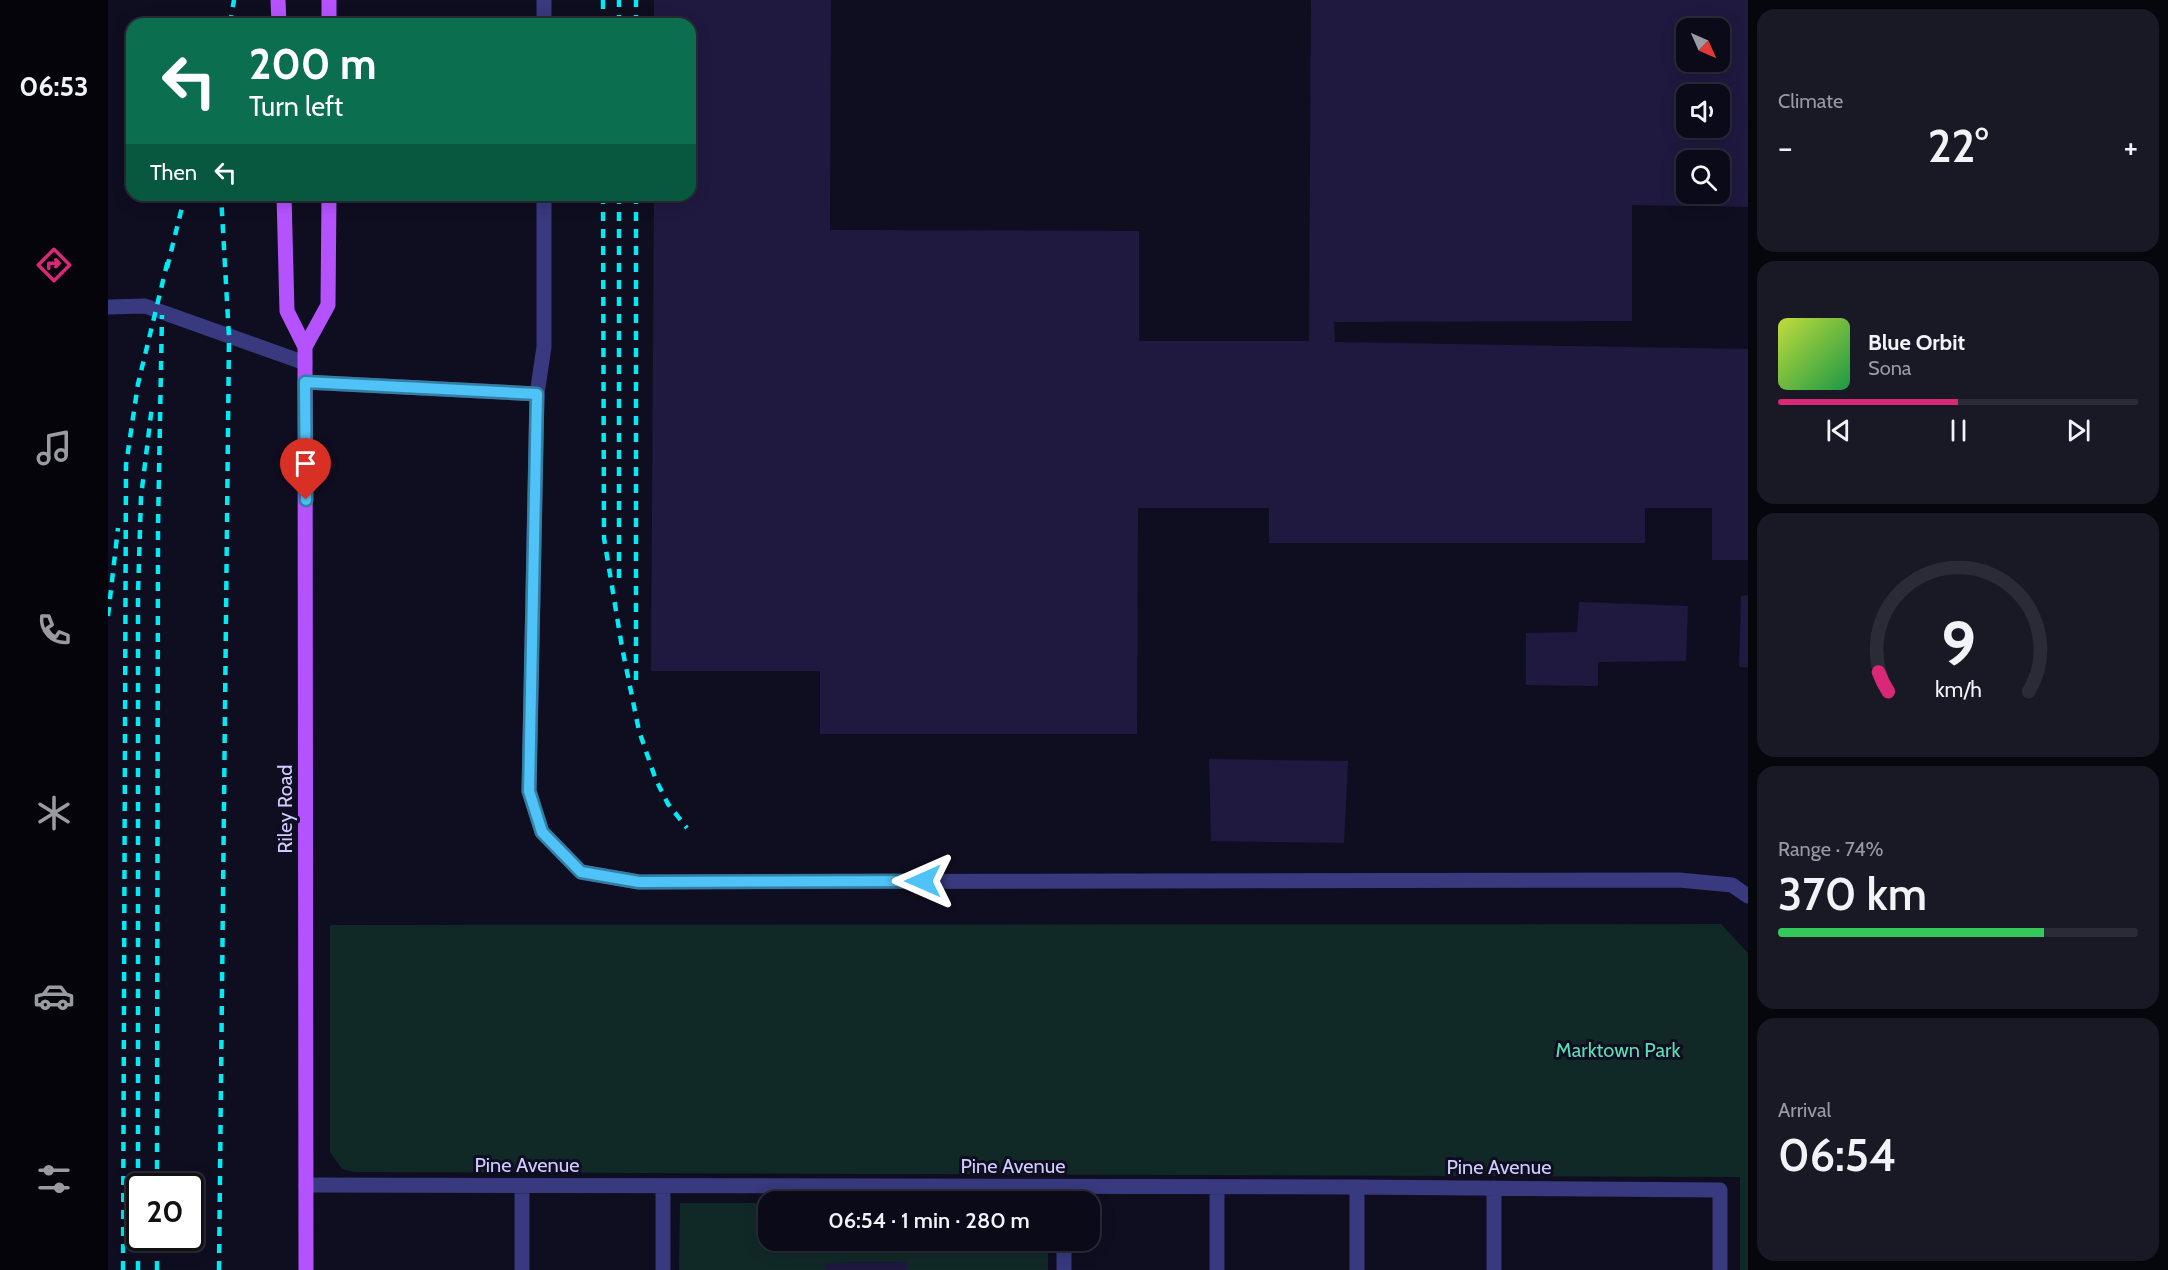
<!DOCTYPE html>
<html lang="en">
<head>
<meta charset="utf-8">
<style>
	:root { --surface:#0b0a18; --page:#191825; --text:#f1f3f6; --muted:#9a9aa2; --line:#2b2b37; --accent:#db2777 }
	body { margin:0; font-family:Cabin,sans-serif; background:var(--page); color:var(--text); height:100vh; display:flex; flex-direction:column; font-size:22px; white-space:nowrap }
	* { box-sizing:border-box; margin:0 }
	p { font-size:20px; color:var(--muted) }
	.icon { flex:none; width:33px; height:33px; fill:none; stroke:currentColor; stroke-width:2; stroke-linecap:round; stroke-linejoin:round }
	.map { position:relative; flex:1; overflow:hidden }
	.panel { display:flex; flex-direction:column; gap:9px; padding:9px; background:#06060d; width:420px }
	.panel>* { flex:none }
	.guide { position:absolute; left:18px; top:18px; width:570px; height:183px; border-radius:18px; box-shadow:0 3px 15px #0003,0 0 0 2px var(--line); background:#0b6e4f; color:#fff; overflow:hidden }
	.needle { width:39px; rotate:135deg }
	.fabs { position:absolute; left:1568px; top:18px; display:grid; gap:12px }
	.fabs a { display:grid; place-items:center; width:54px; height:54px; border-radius:12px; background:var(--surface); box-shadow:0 3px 15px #0003,0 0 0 2px var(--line); font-size:30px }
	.speed { position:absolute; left:18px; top:1173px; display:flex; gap:12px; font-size:30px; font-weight:700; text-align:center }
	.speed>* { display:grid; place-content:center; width:78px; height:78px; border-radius:50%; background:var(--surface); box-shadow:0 3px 15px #0003,0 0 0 2px var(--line); line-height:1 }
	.speed .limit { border:3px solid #111; border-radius:9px; background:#fff; color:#111 }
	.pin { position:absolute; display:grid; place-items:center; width:51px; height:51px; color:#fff; margin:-62px -26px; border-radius:50% 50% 50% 0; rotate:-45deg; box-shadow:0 0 6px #0007 }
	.pin .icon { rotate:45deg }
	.me { position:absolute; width:66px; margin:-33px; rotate:270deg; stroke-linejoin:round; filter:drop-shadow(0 0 4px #0008) }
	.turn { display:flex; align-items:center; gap:21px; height:126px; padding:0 24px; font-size:27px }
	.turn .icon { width:78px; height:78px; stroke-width:2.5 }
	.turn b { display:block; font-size:42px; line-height:51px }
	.then { display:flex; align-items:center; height:57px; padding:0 24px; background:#0003; gap:12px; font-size:22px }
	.big { font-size:45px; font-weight:600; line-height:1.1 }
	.panel .card { flex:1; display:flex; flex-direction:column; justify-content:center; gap:9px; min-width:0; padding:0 21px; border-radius:18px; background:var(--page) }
	.panel .dial { align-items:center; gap:0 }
	.dial svg { height:156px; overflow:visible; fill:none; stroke:var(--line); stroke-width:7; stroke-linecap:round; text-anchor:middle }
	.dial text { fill:var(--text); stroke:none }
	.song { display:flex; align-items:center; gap:18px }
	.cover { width:72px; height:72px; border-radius:9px; background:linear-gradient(135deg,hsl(70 70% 55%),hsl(140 70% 35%)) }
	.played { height:6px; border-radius:3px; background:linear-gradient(90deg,var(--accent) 50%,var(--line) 50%) }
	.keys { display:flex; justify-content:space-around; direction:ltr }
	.heat { display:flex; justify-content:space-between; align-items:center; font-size:33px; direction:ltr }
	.charge { height:9px; border-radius:4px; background:linear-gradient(90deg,#34c759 74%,var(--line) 0) }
	.trip { position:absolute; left:650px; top:1191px; width:342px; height:60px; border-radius:18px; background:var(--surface); box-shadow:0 3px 15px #0003,0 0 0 2px var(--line); font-weight:600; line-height:60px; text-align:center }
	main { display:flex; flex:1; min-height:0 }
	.dock { display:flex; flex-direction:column; width:108px; justify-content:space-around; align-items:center; background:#04040a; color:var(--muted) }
	.dock .icon { width:42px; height:42px }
	.dock .on { color:var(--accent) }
	.dock b { font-size:27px; color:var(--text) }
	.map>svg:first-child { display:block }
	.green { fill:#102927 }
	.building { fill:#1f1940; fill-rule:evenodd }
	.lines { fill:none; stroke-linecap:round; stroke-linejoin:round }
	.minor { stroke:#38397e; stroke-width:15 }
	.major { stroke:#b453fe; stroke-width:15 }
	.rail { stroke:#02eaf4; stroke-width:4.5; stroke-dasharray:9 8; stroke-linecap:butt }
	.route-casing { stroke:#337fa1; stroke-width:15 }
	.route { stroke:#4fc3f7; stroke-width:10 }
	.labels { text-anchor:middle; stroke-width:6; stroke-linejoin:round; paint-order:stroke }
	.street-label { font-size:20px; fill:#ceccff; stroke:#0f0d20 }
	.park-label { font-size:20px; fill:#59deb5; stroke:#0f0d20 }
</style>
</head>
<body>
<main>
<nav class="dock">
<b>06:53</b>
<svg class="icon on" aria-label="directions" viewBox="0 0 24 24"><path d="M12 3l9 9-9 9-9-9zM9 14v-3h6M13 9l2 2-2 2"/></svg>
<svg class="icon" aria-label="music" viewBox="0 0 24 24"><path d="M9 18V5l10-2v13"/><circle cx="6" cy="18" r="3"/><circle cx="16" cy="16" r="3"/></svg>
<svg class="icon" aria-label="phone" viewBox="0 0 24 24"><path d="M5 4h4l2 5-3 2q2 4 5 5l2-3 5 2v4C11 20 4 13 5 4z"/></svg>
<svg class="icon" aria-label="climate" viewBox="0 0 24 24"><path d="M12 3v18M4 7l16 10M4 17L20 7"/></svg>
<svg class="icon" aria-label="car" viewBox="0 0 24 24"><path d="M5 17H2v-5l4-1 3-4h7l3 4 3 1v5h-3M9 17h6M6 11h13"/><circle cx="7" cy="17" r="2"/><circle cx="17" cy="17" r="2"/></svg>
<svg class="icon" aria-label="filters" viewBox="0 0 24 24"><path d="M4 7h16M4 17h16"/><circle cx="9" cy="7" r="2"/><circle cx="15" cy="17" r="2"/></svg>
</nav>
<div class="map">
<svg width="1640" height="1270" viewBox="0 0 1640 1270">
	<rect width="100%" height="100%" fill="#0f0d20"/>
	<path class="green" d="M1613 924 1640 953V1270H1632V1177L246 1172 234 1169 222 1152V925Z
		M572 1203H660V1240L940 1241V1270H799L798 1262 717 1263V1270H571Z"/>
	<path class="building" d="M546 0H723L722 230 1031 231V341H1201L1203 0H1640V207L1524 205V321L1226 322 1227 342 1640 349V560H1604V508H1537V543H1161V508H1030L1029 734H712V671H543L546 195H582V24H546ZM1578 28H1611V62H1578ZM1578 94H1611V128H1578ZM1578 160H1611V194H1578Z
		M1640 595V667H1631L1633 596Z
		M1471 602 1580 606 1578 661 1490 662V686L1418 685V633L1469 632Z
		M1101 759 1240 761 1236 843 1103 841Z
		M799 1262V1270H717V1263Z"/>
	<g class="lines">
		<path class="minor" d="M436 24V0
			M0 307 37 306 197 363
			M197 382 429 394 421 791 434 832 473 872 531 882 1571 880 1624 885 1640 896
			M429 394 436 347V195
			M198 1185 1249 1187 1612 1190V1270
			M414 1186V1270
			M555 1270V1186
			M956 1270V1240
			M1109 1270V1187
			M1249 1270V1187
			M1386 1270V1188"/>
		<path class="major" d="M170 0 171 24
			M221 24V0
			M176 195 179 311 197 347 198 1270
			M197 347 220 305 221 195"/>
		<path class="rail" d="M495 0V24
			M122 24 126 0
			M511 24V0
			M528 24V0
			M495 195 496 538 514 647 531 731 548 780 560 804 579 828
			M511 195V585
			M528 195V683
			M59 268 77 195
			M0 616 10 528
			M49 1186 50 527 54 315
			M15 1270 18 465 30 384 60 260
			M30 1270V594L33 497 44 406
			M49 1270V1238
			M111 1270 121 337 113 195"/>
	</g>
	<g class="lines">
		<g class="route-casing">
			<path id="route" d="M198 500 197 382 429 394 421 791 434 832 473 872 531 882 815 881"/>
		</g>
		<use href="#route" class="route"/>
	</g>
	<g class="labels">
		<g class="street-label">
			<text transform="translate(177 809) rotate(-90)" y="7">Riley Road</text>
			<text x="419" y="1172">Pine Avenue</text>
			<text x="905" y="1173">Pine Avenue</text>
			<text x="1391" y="1174">Pine Avenue</text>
		</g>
		<g class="park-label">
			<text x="1510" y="1057">Marktown Park</text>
		</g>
	</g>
</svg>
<div class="fabs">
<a><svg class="needle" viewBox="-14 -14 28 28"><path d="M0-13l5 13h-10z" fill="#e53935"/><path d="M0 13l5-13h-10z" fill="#9a9aa2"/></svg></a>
<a><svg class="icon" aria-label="sound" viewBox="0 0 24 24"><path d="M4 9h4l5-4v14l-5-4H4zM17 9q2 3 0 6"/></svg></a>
<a><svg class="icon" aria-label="search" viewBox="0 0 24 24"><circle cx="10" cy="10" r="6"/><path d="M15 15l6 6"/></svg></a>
</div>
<div class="speed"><div class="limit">20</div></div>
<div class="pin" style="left:198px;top:500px;background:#d93025"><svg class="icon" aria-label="arrive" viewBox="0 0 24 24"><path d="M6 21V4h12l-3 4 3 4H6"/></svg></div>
<svg class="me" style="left:815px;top:881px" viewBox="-20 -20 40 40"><path d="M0-17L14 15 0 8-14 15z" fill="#4fc3f7" stroke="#fff" stroke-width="4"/></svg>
<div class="trip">06:54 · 1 min · 280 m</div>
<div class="guide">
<div class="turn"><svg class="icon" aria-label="left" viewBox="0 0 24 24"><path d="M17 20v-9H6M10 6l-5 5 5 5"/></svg><div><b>200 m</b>Turn left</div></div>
<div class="then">Then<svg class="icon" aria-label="left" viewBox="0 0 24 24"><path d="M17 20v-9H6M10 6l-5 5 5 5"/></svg></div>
</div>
</div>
<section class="panel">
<div class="card"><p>Climate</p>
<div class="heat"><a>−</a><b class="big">22°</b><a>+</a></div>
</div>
<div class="card">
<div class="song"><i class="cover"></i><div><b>Blue Orbit</b><p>Sona</p></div></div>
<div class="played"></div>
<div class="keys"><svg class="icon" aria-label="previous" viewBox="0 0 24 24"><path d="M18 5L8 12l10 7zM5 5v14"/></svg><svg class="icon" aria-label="pause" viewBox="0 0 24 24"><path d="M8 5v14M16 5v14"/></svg><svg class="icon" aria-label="next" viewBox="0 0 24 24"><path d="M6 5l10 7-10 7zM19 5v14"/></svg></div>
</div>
<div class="card dial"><svg viewBox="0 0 100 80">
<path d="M14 69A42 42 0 1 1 86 69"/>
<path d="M14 69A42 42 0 0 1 9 59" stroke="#db2777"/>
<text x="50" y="56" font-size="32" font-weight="700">9</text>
<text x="50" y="72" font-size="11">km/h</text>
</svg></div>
<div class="card"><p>Range · 74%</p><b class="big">370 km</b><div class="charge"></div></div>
<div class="card"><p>Arrival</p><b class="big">06:54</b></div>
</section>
</main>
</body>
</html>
